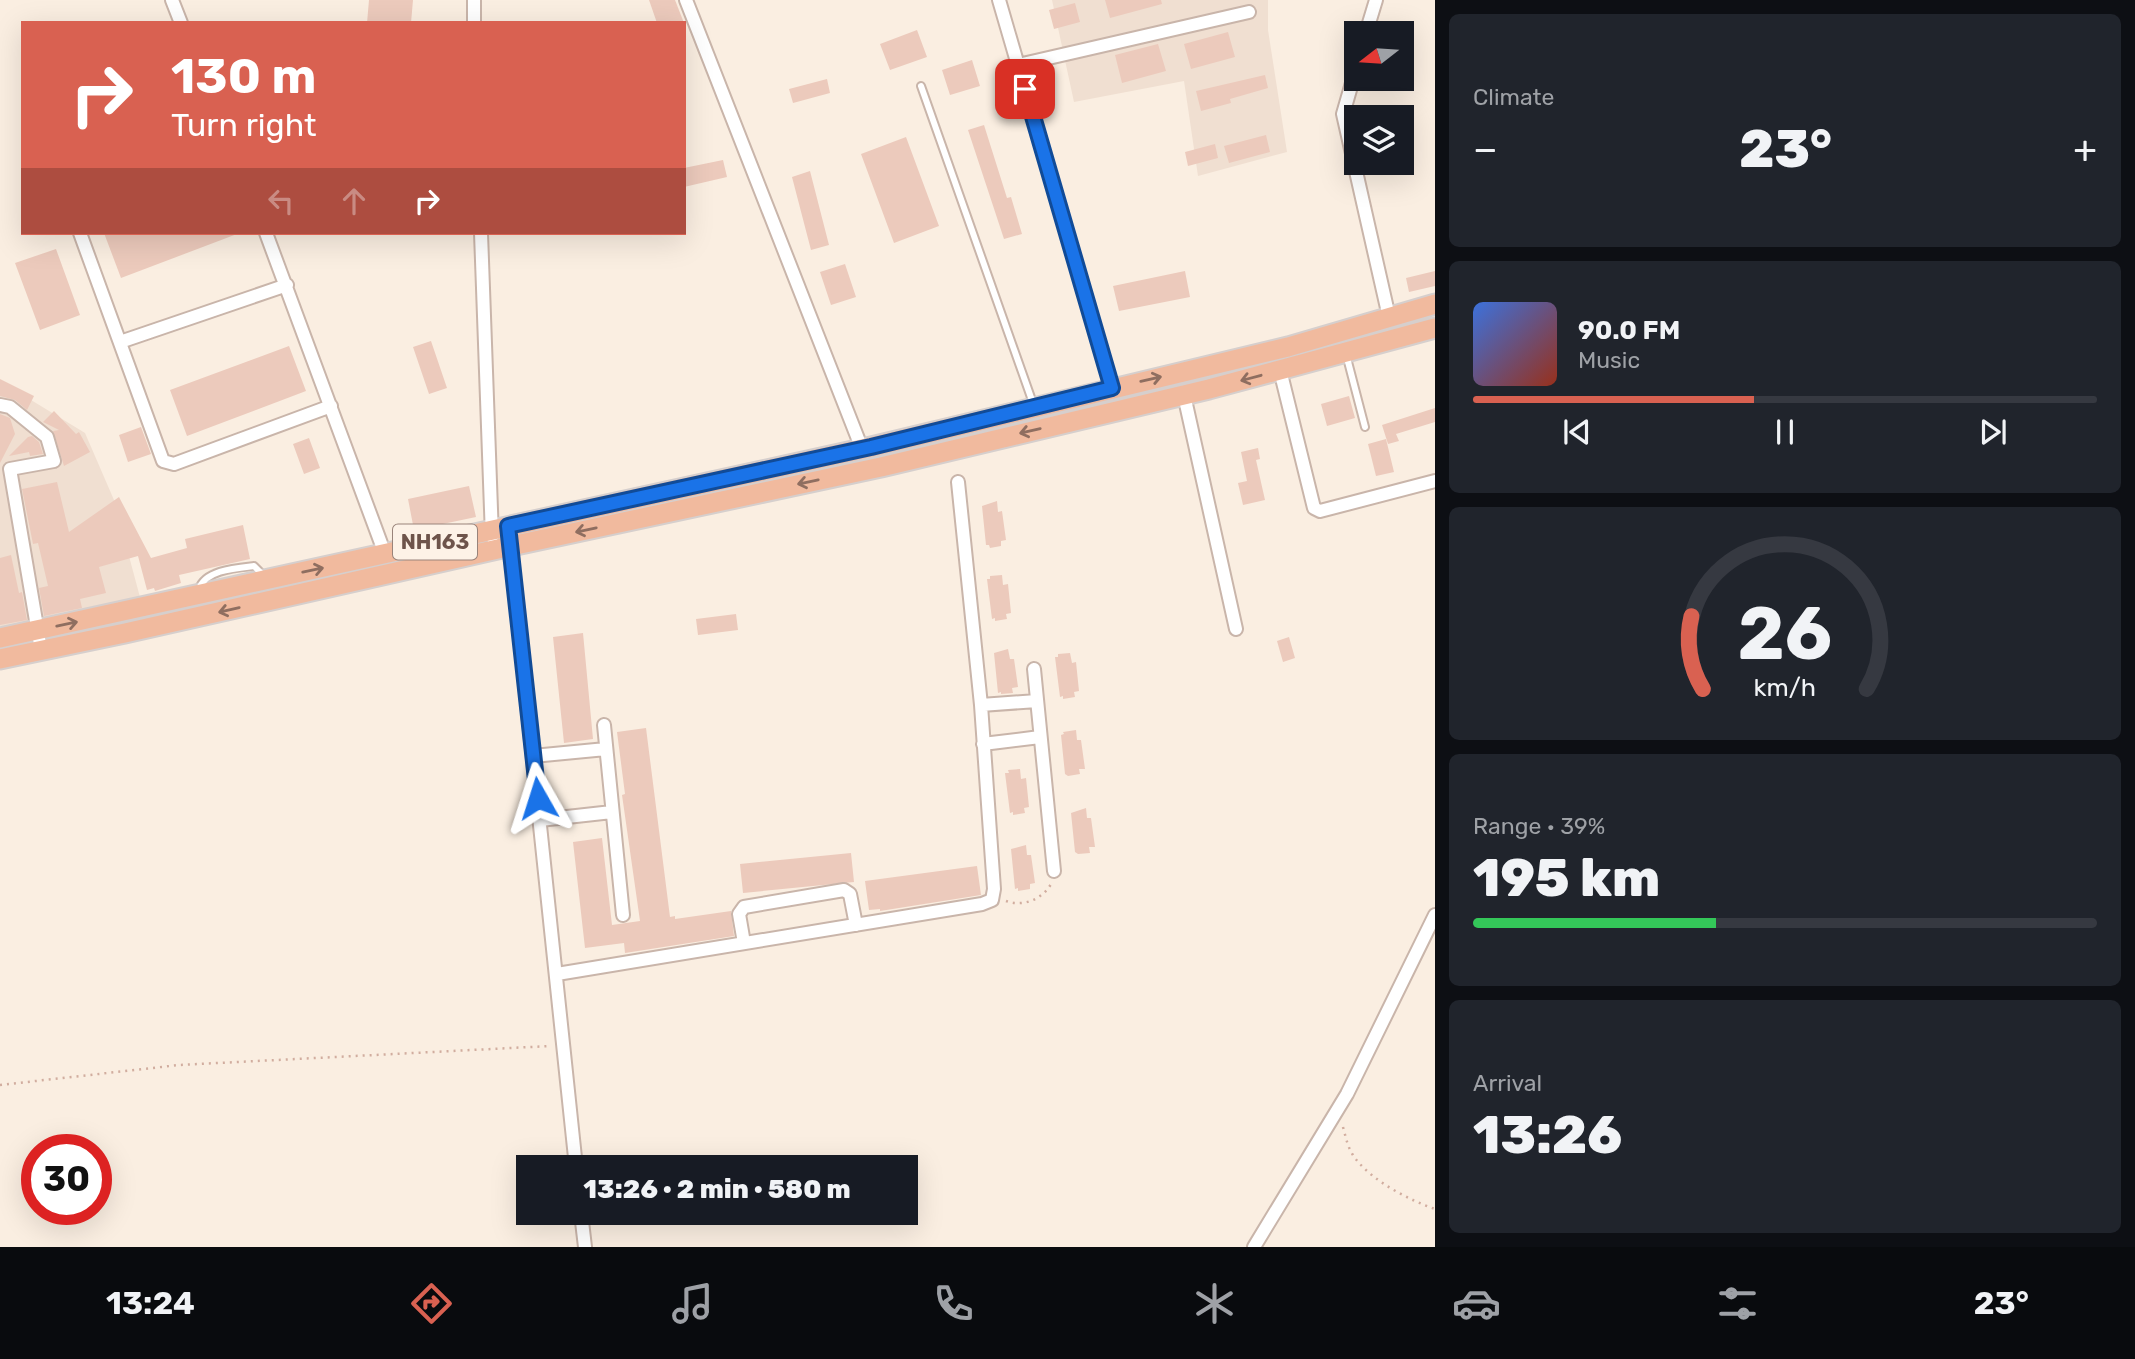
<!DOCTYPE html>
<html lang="en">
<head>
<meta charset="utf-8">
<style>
	:root { --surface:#171b24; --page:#20242c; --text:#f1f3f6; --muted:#9ea1a6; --line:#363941; --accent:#d96151 }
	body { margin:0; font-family:Rubik,sans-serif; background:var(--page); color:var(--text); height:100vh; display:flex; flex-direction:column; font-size:26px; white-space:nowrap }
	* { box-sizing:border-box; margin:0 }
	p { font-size:23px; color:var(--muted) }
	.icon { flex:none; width:38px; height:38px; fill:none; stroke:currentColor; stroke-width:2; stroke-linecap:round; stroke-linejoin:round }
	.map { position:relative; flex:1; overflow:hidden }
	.sheet { display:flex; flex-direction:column; gap:14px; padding:14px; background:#0d0f14; width:700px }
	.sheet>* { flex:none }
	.banner { position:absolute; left:21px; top:21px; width:665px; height:214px; border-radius:0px; box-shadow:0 7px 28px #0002; background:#d96151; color:#fff; overflow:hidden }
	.needle { width:46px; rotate:253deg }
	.fabs { position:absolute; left:1344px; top:21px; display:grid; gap:14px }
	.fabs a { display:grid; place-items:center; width:70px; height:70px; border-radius:0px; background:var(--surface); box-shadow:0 7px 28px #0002; font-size:35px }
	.speed { position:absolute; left:21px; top:1134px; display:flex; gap:14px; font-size:35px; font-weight:700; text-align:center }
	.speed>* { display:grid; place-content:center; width:91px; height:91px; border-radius:50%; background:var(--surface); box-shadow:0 7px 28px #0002; line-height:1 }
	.speed .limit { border:10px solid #d22; background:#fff; color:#111 }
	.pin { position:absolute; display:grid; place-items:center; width:60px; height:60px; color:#fff; margin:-30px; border-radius:14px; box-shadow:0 4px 10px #0006 }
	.me { position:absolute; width:77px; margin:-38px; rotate:354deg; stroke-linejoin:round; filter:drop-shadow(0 0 5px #0008) }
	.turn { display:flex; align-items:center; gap:24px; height:147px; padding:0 35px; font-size:32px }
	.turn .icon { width:91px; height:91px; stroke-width:2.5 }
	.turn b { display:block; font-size:49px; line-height:60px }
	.lanes { display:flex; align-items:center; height:66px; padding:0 35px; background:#0003; justify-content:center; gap:35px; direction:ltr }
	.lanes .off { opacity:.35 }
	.big { font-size:52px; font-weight:800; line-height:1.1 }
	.sheet .card { flex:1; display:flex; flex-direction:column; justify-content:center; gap:10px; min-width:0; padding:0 24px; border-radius:10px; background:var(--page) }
	.sheet .dial { align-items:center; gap:0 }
	.dial svg { height:182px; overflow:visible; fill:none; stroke:var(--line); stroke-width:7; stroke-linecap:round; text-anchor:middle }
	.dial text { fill:var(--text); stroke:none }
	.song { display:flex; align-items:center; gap:21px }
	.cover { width:84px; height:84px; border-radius:10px; background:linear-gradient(135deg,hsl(220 70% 55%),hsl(10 70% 35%)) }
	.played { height:7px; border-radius:4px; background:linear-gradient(90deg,var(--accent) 45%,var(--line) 45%) }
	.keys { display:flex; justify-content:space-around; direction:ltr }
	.heat { display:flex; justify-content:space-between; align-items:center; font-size:38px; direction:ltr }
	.charge { height:10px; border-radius:5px; background:linear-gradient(90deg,#34c759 39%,var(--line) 0) }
	.trip { position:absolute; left:516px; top:1155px; width:402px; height:70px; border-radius:0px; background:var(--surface); box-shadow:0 7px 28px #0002; font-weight:800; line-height:70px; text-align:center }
	.menu { display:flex; height:112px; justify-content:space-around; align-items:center; background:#090b0e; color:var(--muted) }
	.menu .icon { width:49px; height:49px }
	.menu .current { color:var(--accent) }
	.menu b { font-size:32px; color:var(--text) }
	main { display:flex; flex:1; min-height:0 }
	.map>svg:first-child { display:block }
	.residential { fill:#f0dfd1 }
	.building { fill:#eccabc }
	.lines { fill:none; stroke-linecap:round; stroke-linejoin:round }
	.service-casing { stroke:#c9b5aa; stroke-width:10 }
	.minor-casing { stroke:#c9b5aa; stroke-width:16 }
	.trunk-casing { stroke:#d6cfcd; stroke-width:23 }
	.path { stroke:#d1ad9f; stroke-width:2.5; stroke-dasharray:2 5; stroke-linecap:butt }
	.service { stroke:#fff; stroke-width:6 }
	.minor { stroke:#fff; stroke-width:12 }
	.trunk { stroke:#f1ba9e; stroke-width:19 }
	.oneway { stroke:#8f6e60 }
	.route-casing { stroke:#114b97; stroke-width:18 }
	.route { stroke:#1a73e8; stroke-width:12 }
	.labels { text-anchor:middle; stroke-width:6; stroke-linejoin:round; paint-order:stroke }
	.shield { fill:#fdf2e7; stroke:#99837a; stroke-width:2 }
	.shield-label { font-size:21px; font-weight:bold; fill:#6e544b }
</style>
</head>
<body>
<main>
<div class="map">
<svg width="1435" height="1247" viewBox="0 0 1435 1247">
	<rect width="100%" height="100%" fill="#faeee1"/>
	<path class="residential" d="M1052 0H1268V30L1287 152 1198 176 1184 81 1074 102Z
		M0 381 85 433 114 500 141 601 0 630Z"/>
	<path class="building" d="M369 0H413L411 23H367Z
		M649 0H675L684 23H657Z
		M1105 0H1161L1162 4 1110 18Z
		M1075 3 1080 22 1054 29 1049 10Z
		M917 30 927 57 890 70 880 44Z
		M1228 32 1235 57 1191 69 1184 44Z
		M1158 44 1166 71 1122 83 1115 55Z
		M972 60 980 86 950 95 942 70Z
		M1265 75 1268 88 1230 99 1231 103 1201 111 1196 91Z
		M827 79 830 93 793 103 789 89Z
		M984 125 1007 198 1011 197 1022 234 1004 239 968 130Z
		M1266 135 1270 152 1229 163 1224 146Z
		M906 137 939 226 894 243 861 154Z
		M1215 144 1218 158 1188 166 1185 152Z
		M723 160 727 177 684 187V168Z
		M810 171 829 245 811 250 792 177Z
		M104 233H237V234L121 278Z
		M56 249 80 315 40 330 15 263Z
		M845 264 856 297 831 305 820 272Z
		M1185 271 1190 297 1119 311 1113 286Z
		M1435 271V286L1409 292 1406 278Z
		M431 341 447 388 429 394 413 347Z
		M289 346 306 391 187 436 170 390Z
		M0 379 34 396 27 410 15 400 0 396Z
		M1349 396 1355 418 1327 426 1321 404Z
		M1435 408V422L1396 434 1399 441 1388 444 1382 425Z
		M54 411 76 434 79 432 90 452 64 466 53 431 59 430 43 422Z
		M0 414 10 418 15 434 0 463Z
		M141 427 151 454 128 462 119 435Z
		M32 436 39 442 43 454 30 456 29 452 9 456 28 437Z
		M309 438 320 468 304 474 293 444Z
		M1386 439 1394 472 1376 476 1368 444Z
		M1258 448 1260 459 1256 460 1265 500 1243 505 1238 483 1247 481 1241 452Z
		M57 482 69 532 119 497 151 558 187 548 185 539 243 525 250 559 179 575 181 583 155 591 154 588 147 590 138 556 99 567 106 593 80 599 82 608 44 616 39 588 48 586 38 543 33 544 22 489Z
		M469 486 476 517 414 530 408 499Z
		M997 501 998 512 1002 511 1006 540 1001 541V546L990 548 989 545H986L982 506Z
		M11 555 19 593 22 592 27 620 0 625V558Z
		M1002 575 1003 585 1008 584 1011 613 1006 614 1007 619 995 621V618L992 619 987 579H990V576Z
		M736 614 738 630 698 635 696 619Z
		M583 633 593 739 564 743 553 637Z
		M1289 637 1295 658 1283 662 1277 641Z
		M1008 649 1010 659H1014L1018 687 1012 688 1013 693 1001 694V692L998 693 994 653Z
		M1070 653 1072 663 1076 662 1079 691 1074 692 1075 697 1063 699V696L1060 697 1055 657H1058V654Z
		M646 728 670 917 675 916V919L731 911 734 936 625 953 624 943 585 948 573 842 602 838 612 925 640 921 622 795 625 794 617 732Z
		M1076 730 1077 740H1081L1085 769H1079L1080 774 1068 776 1065 774 1061 735 1064 734 1063 732Z
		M1020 769 1021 779 1026 778 1029 807 1024 808 1025 813 1013 815V812L1010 813 1005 773H1009L1008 770Z
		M1086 808 1087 818H1091L1095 847H1089L1090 853 1078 854 1075 852 1071 813Z
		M1026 845 1027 855H1031L1035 883 1030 884V889L1018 891V888L1015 889 1011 849Z
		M851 853 854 882 743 893 740 864Z
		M977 866 981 895 880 911V909L869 910 865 881Z"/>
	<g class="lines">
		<g class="service-casing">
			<path id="service" d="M921 86 1034 406
				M1346 354 1365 427
				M199 589C205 570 236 568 254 566L265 577"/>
		</g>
		<g class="minor-casing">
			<path id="minor" d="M172 0 181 23
				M474 0V23
				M686 0 862 449
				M999 0 1112 388
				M1366 33 1376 0
				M1018 65 1249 12
				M1356 69 1343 114 1389 317
				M80 233 163 461 174 464 331 406
				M266 233 385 554
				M481 233 492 537
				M120 342 287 285
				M1280 370 1314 508 1320 511 1435 481
				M1184 395 1236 629
				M0 405 10 407 47 437 54 461 10 469 41 650
				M510 541 576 1167
				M1034 669 1054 871
				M981 705 1037 701
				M604 725 623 915
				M983 744 1040 737
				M533 756 606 749
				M540 820 612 812
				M744 943 739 914 744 907 844 890 850 894 856 925
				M557 974 982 904 992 900 994 889 981 705 958 482
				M581 1213 585 1247
				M1254 1247 1347 1094 1435 915"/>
		</g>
		<g class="trunk-casing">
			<path id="trunk" d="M0 638 871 447 1288 347 1435 304
				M0 659 125 633 511 546 881 467 1209 389 1435 328"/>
		</g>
		<path class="path" d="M1006 901C1022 907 1042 900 1051 884
			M0 1085 179 1065 550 1046
			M1343 1127C1346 1138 1348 1149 1355 1158 1372 1181 1409 1200 1435 1209"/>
		<use href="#service" class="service"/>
		<use href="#minor" class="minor"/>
		<use href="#trunk" class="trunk"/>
	</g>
	<defs><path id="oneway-shaft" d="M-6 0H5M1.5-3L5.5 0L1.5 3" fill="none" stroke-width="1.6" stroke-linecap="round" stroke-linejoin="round" transform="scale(1.75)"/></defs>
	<g class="oneway">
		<use href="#oneway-shaft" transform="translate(1251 378) rotate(165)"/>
		<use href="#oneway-shaft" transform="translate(1151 379) rotate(-13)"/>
		<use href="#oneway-shaft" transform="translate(1030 431) rotate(167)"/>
		<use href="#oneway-shaft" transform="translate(808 482) rotate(168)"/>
		<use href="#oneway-shaft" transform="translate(586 530) rotate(168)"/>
		<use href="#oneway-shaft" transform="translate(313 570) rotate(-12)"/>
		<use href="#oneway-shaft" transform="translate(229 610) rotate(167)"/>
		<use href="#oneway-shaft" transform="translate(67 624) rotate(-12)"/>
	</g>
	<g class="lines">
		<g class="route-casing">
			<path id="route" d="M538 798 508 526 871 447 1112 388 1025 89"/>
		</g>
		<use href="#route" class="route"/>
	</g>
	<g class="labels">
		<rect class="shield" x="393" y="524.5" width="84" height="35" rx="5"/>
		<g class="shield-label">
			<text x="435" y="549">NH163</text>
		</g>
	</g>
</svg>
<div class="fabs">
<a><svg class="needle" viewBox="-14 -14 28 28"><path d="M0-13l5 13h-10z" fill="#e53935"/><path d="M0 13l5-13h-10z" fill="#9ea1a6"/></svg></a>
<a><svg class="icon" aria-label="layers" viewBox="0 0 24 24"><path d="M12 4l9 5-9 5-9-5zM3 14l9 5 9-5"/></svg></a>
</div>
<div class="speed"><div class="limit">30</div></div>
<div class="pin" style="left:1025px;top:89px;background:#d93025"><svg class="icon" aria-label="arrive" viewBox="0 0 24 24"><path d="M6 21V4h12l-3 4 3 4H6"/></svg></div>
<svg class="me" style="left:538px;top:798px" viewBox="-20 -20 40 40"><path d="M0-17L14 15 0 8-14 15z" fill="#1a73e8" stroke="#fff" stroke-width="4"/></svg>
<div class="trip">13:26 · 2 min · 580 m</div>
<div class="banner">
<div class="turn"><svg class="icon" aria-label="right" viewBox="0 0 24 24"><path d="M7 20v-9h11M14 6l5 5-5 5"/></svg><div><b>130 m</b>Turn right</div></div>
<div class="lanes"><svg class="icon off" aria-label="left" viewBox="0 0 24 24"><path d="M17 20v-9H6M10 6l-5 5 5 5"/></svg><svg class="icon off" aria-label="ahead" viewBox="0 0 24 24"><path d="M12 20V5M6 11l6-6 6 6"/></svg><svg class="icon" aria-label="right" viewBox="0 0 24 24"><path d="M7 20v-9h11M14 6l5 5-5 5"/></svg></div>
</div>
</div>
<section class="sheet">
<div class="card"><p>Climate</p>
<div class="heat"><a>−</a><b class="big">23°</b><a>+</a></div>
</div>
<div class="card">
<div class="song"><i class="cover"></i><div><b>90.0 FM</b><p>Music</p></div></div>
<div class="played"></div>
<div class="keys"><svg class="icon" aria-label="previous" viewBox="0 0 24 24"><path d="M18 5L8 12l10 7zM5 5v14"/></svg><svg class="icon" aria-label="pause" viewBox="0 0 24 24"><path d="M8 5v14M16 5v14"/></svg><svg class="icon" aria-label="next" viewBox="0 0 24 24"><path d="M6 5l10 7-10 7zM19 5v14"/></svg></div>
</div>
<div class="card dial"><svg viewBox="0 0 100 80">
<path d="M14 69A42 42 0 1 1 86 69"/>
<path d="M14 69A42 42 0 0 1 9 37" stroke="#d96151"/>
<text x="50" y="56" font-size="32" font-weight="700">26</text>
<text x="50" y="72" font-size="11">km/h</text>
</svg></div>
<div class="card"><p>Range · 39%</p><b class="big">195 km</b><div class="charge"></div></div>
<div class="card"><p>Arrival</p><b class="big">13:26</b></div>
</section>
</main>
<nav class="menu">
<b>13:24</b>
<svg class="icon current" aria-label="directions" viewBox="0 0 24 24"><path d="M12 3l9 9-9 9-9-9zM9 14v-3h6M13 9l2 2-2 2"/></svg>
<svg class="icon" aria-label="music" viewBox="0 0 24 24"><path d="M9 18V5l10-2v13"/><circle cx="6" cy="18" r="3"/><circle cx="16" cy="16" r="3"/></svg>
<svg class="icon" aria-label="phone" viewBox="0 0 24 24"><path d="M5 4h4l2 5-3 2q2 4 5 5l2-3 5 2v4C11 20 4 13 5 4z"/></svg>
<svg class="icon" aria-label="climate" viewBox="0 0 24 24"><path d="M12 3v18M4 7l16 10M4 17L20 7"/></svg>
<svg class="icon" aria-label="car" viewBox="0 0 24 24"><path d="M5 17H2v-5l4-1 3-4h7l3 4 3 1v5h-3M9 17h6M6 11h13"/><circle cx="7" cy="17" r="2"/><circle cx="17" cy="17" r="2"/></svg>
<svg class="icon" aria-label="filters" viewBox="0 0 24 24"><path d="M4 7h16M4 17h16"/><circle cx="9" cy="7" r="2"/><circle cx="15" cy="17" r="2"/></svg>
<b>23°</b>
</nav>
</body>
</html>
